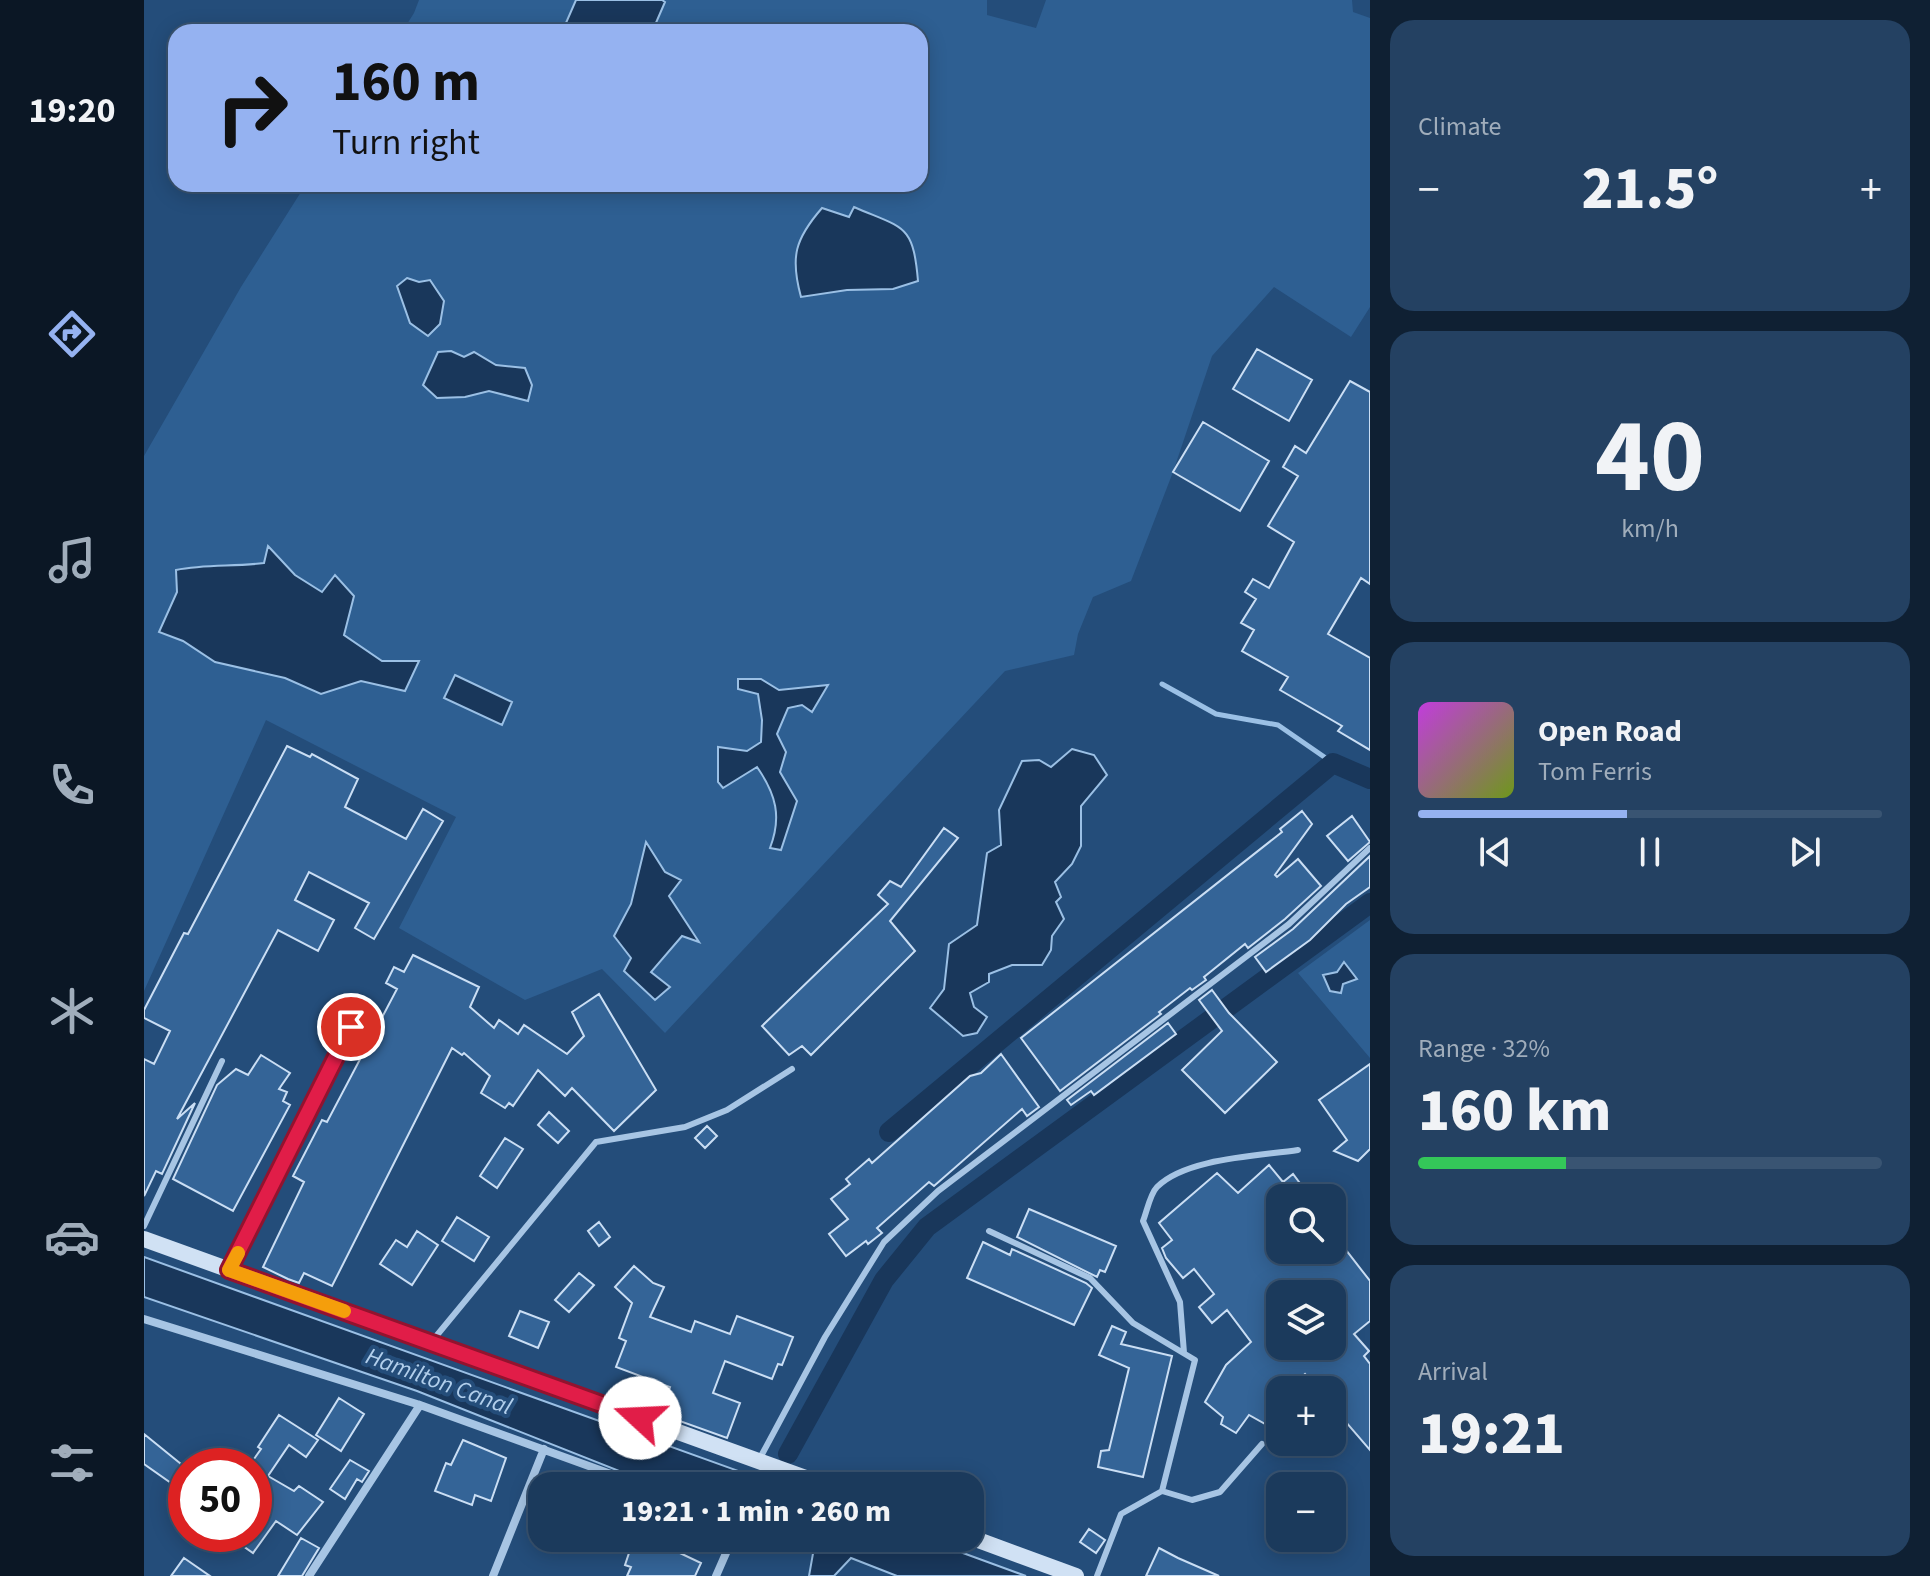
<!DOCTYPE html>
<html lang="en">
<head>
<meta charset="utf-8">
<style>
	:root { --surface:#1b3a5c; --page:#244162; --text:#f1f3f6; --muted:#a0adbb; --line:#395472; --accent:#95b2f1 }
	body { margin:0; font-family:"Source Sans 3",sans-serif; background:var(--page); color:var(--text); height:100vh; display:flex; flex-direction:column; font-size:30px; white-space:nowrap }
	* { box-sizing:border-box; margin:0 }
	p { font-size:26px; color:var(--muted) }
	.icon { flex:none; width:44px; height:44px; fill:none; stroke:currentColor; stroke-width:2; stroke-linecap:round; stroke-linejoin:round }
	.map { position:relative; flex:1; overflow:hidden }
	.drawer { display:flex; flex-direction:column; gap:20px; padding:20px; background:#0f2033; width:560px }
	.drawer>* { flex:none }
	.guide { position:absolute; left:24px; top:24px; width:760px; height:168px; border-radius:24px; box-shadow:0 4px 20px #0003,0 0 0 2px var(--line); background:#95b2f1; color:#111; overflow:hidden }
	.controls { position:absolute; left:1122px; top:1184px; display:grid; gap:16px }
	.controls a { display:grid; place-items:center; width:80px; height:80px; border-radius:16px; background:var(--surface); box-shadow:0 4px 20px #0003,0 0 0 2px var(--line); font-size:40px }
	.speed { position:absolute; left:24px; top:1448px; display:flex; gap:16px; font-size:40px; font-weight:700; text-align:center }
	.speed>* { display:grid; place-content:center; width:104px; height:104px; border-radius:50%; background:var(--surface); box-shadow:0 4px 20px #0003,0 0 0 2px var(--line); line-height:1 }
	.speed .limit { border:12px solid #d22; background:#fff; color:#111 }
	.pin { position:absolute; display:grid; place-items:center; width:68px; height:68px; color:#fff; margin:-34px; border:4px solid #fff; border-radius:50%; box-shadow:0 2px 8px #0007 }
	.me { position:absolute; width:88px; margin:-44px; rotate:290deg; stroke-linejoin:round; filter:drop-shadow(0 0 6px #0008) }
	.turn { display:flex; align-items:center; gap:28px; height:168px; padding:0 32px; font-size:36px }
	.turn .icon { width:104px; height:104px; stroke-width:2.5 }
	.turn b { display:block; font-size:56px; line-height:68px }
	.big { font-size:60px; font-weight:800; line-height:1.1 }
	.drawer .tile { flex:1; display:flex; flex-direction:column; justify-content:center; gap:12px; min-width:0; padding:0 28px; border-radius:24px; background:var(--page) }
	.drawer .dial { align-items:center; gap:0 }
	.dial b { font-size:104px; line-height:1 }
	.song { display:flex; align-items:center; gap:24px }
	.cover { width:96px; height:96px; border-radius:12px; background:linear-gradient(135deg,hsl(290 70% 55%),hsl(80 70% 35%)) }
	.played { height:8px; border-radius:4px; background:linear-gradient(90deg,var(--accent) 45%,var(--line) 45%) }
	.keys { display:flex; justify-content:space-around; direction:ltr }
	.heat { display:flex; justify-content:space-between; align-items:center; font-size:44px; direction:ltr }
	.charge { height:12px; border-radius:6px; background:linear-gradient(90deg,#34c759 32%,var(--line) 0) }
	.trip { position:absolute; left:384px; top:1472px; width:456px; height:80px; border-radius:24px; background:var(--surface); box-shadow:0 4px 20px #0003,0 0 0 2px var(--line); font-weight:800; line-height:80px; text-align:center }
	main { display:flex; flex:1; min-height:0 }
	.tab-bar { display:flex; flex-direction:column; width:144px; justify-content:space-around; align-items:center; background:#0b1725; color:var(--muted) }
	.tab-bar .icon { width:56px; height:56px }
	.tab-bar .selected { color:var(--accent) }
	.tab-bar b { font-size:36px; color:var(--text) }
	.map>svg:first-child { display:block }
	.green { fill:#2e5f92 }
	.water { fill:#19375b; stroke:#9bc0e5; stroke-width:2 }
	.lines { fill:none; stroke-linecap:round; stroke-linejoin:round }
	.stream { stroke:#9bc0e5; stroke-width:5 }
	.canal { stroke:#19375b; stroke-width:20 }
	.building { fill:#346497; stroke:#cadef4; stroke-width:2; fill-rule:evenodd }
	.lane { stroke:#a7c5e4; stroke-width:6 }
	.street { stroke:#a7c5e4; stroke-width:8 }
	.secondary { stroke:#d0e1f4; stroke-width:16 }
	.route-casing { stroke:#92132f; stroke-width:20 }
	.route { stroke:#e11d48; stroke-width:14 }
	.slow { stroke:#f59e0b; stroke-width:14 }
	.labels { text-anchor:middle; stroke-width:8; stroke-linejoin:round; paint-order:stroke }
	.water-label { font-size:24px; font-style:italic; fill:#b2cfec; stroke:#244d7a }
</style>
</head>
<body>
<main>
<nav class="tab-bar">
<b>19:20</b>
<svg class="icon selected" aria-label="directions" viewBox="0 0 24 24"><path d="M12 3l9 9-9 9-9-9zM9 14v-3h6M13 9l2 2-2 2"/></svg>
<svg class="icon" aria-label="music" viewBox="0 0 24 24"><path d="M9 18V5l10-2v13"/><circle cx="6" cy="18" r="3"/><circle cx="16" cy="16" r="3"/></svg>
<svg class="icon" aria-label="phone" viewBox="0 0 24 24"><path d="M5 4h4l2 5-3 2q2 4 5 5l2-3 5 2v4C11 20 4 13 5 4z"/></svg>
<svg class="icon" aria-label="climate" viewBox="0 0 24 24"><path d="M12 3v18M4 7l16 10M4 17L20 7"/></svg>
<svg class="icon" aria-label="car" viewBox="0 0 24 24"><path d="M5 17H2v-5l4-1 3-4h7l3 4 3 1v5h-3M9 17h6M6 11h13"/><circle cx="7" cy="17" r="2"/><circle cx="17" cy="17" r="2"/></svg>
<svg class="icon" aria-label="filters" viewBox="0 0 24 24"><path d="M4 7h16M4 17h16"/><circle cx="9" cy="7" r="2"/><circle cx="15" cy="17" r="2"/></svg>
</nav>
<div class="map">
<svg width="1226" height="1576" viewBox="0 0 1226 1576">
	<rect width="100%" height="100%" fill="#244d7a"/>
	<path class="green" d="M275 0H432L418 32H258L270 13Z
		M518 0H843V15L892 28 902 0H1208L1209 12 1226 18V307L1207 337 1130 287 1068 356 1029 472 987 581 949 597 934 634 930 655 861 671 521 1033 458 969 381 1000 255 928 312 817 122 720 0 991V456L97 287 162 184H776V32H508L521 2Z
		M1226 920V1058L1154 973Z"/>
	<path class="water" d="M432 0H518L521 2 508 32H418Z
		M710 207C760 229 769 223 774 281L749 289 703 290 657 297C646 257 651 239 678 208L705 217Z
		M263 278 275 282 286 280 300 301 296 324 284 336 266 323 253 286Z
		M307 351 320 357 330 352 352 365 381 368 388 385 384 401 345 391 321 397 293 398 279 385 294 352Z
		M124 546 151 575 178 592 191 575 210 596 200 635 238 661H275L261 691 217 681 177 694 141 678 71 662 39 641 15 632 33 592 32 570C62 564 90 567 120 563Z
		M311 675 368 702 358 725 300 698Z
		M594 679H617L635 690 684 685 668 712 658 705 644 708 633 734 642 752 636 772 653 801 637 850 626 848C638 817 632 794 613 767L579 788 574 782V747L603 751 617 742 618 720 614 694 594 689Z
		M928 749 950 755 963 775 937 806V846L928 864 911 882 917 897 912 902 920 919 908 936 907 950 898 965H868L845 974V982L826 993 830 1007 843 1017 833 1033 819 1036 786 1008 800 989 805 944 833 925 843 853 857 845 855 810 878 761 895 760 907 767Z
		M502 842 521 872 537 880 525 896 555 942 538 936 507 972 526 987 511 1000 480 971 487 958 470 936 487 904Z
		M1200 962 1213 979 1199 984 1197 993 1186 991 1179 975 1193 972Z
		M0 1257 636 1486H513L273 1391 0 1297Z
		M644 1538H778L882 1576H753L707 1558 690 1576H665L670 1548Z"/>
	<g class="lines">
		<path class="stream" d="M1018 684 1072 714 1134 725 1189 763"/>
		<path class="canal" d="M745 1132 1189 763 1226 779
			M644 1454 740 1280 783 1227 1226 903"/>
	</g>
	<path class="building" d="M1113 349 1168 380 1145 421 1089 389Z
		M1206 381 1226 392V584L1217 578 1184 634 1226 658V750L1194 731 1198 726 1136 690 1144 677 1098 651 1110 630 1097 623 1112 599 1101 592 1109 579 1125 588 1150 542 1124 526 1154 476 1139 467 1151 446 1162 453Z
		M1059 422 1125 461 1096 511 1029 472Z
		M143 746 166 757 168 754 214 779 201 807 262 839 279 809 299 821 230 939 211 928 225 903 165 872 151 900 190 920 174 951 134 930 33 1119 51 1103 18 1174 12 1171 0 1196V1059L10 1064 26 1031 0 1018V1010L40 933 44 934Z
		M1158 811 1168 824 1131 875 1133 877 1154 859 1177 886 1141 919 1104 948 1101 944 1060 977 1062 980 1048 990 1046 988 1015 1012 1017 1014 916 1091 877 1038 1138 832 1136 829Z
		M1208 816 1226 842 1204 861 1183 836Z
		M800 828 814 838 746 921 771 951 667 1055 658 1046 645 1055 618 1026 744 904 734 895 746 881 757 887Z
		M1226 856V887L1202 904 1166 940 1122 972 1111 957 1149 929Z
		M269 955 335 987 326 1007 350 1028 355 1020 374 1034 380 1025 423 1054 440 1036 428 1012 455 994 512 1090 470 1131 428 1088 421 1096 394 1070 369 1106 365 1103 361 1108 337 1093 346 1076 320 1053 318 1055 308 1048 188 1286 160 1273 155 1283 144 1279 119 1267 160 1182 149 1176 178 1120 183 1122 253 989 242 983 250 967 260 972Z
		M1068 990 1085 1013 1133 1062 1081 1113 1038 1070 1078 1031 1055 1000Z
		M1024 1023 1032 1034 950 1095 947 1091 927 1105 923 1100Z
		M857 1054 895 1107 883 1116 878 1109 790 1186 785 1182 733 1228 738 1233 724 1244 722 1241 702 1256 685 1234 704 1219 687 1199 706 1184 702 1179 725 1159 728 1163 826 1076 837 1073Z
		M117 1055 146 1073 135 1089 143 1092 139 1101 146 1105 89 1211 29 1179 73 1085 92 1069 104 1075Z
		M1226 1064V1149L1214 1161 1190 1151 1203 1140 1175 1100Z
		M405 1112 425 1131 414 1143 394 1125Z
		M563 1126 573 1136 561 1148 551 1138Z
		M361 1138 379 1149 353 1188 336 1176Z
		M1125 1165 1139 1182 1149 1174 1167 1198H1136V1250H1188V1232L1226 1281V1321L1210 1334 1225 1351 1220 1356 1226 1364V1450L1188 1406V1390H1175L1161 1374 1144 1390H1136V1419L1130 1429 1105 1415 1092 1433 1077 1424 1079 1417 1061 1402 1082 1365 1107 1342 1083 1310 1068 1323 1055 1307 1070 1294 1050 1269 1039 1278 1022 1258 1018 1248 1028 1240 1015 1223 1073 1173 1094 1193ZM1136 1294H1188V1346H1136Z
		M885 1209 972 1246 961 1272 956 1270 953 1277 873 1237Z
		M313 1217 345 1237 330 1261 298 1241Z
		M455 1222 466 1237 455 1246 444 1231Z
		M273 1231 294 1245 268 1285 236 1264 252 1240 263 1247Z
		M839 1242 866 1255 868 1249 942 1283 948 1288 930 1325 823 1278Z
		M490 1266 509 1283 520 1287 506 1317 547 1332 551 1321 586 1334 593 1316 649 1337 638 1365 634 1364 628 1379 581 1361 569 1393 596 1403 583 1438 516 1414 526 1387 472 1367 482 1341 475 1338 488 1303 471 1287Z
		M435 1273 450 1285 425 1312 411 1300Z
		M376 1311 405 1322 394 1348 365 1336Z
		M968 1326 982 1332 977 1344 1028 1356 999 1477 954 1467 957 1451 965 1450 985 1368 955 1355Z
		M195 1398 220 1414 197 1451 172 1435Z
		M135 1415 174 1440 162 1457 145 1445 124 1476 150 1491 155 1486 179 1502 153 1535 132 1521 109 1553 82 1534H110V1459L117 1449 114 1447Z
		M0 1434 37 1464 27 1483 0 1464Z
		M319 1440 362 1458 347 1501 331 1495 328 1505 291 1491 302 1463 307 1465Z
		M206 1460 225 1471 218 1482 213 1479 201 1499 186 1489Z
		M945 1529 961 1540 952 1553 936 1542Z
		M157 1538 175 1548 158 1576H134Z
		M490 1538H525L521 1546 557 1563 551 1576H483L487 1567 481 1565Z
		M1015 1548 1034 1558 1075 1576H1002Z
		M40 1558 66 1576H27Z"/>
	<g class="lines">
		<path class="lane" d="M0 1226 78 1061
			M845 1231 946 1278 989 1323 1051 1360 1018 1491 977 1514 953 1576
			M87 1267 207 1027
			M289 1340 452 1142 541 1127 583 1110 648 1069
			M1040 1353 1036 1302 999 1221C1003 1211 1006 1194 1013 1187 1042 1158 1115 1156 1154 1150
			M616 1458 681 1337 740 1242 794 1191 1145 924 1226 848
			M1018 1491 1048 1500 1076 1492 1118 1444"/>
		<path class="street" d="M0 1319 276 1405 500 1486
			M165 1576 276 1405
			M349 1576 400 1449
			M572 1576 586 1544 584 1538"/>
		<path class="secondary" d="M0 1239 684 1486
			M826 1537 932 1576"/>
	</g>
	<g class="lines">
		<g class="route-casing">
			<path id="route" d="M207 1027 85 1270 496 1418"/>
		</g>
		<use href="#route" class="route"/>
		<path class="slow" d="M94 1253 85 1270 200 1311"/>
	</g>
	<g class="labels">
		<g class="water-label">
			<text transform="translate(295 1381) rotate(20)" y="8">Hamilton Canal</text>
		</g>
	</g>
</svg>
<div class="controls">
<a><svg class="icon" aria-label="search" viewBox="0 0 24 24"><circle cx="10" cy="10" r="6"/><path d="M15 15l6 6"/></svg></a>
<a><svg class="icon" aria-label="layers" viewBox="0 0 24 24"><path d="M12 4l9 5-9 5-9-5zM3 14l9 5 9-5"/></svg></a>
<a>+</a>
<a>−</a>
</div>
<div class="speed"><div class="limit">50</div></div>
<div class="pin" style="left:207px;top:1027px;background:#d93025"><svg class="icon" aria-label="arrive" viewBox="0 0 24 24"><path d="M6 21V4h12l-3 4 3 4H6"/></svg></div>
<svg class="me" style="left:496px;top:1418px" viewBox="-20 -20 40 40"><circle r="19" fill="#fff"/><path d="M0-13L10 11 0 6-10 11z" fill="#e11d48"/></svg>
<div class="trip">19:21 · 1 min · 260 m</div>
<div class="guide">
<div class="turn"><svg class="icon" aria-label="right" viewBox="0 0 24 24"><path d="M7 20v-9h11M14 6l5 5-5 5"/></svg><div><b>160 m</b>Turn right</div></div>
</div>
</div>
<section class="drawer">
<div class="tile"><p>Climate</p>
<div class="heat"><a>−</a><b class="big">21.5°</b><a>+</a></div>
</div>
<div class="tile dial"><b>40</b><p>km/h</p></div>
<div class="tile">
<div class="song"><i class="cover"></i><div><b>Open Road</b><p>Tom Ferris</p></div></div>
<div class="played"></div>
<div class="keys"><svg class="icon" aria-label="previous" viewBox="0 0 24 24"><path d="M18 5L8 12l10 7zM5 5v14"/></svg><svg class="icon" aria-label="pause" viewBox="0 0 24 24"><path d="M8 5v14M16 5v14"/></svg><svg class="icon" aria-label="next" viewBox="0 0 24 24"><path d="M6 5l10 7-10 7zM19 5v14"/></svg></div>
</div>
<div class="tile"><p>Range · 32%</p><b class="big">160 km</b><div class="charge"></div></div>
<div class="tile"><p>Arrival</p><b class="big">19:21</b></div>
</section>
</main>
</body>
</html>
